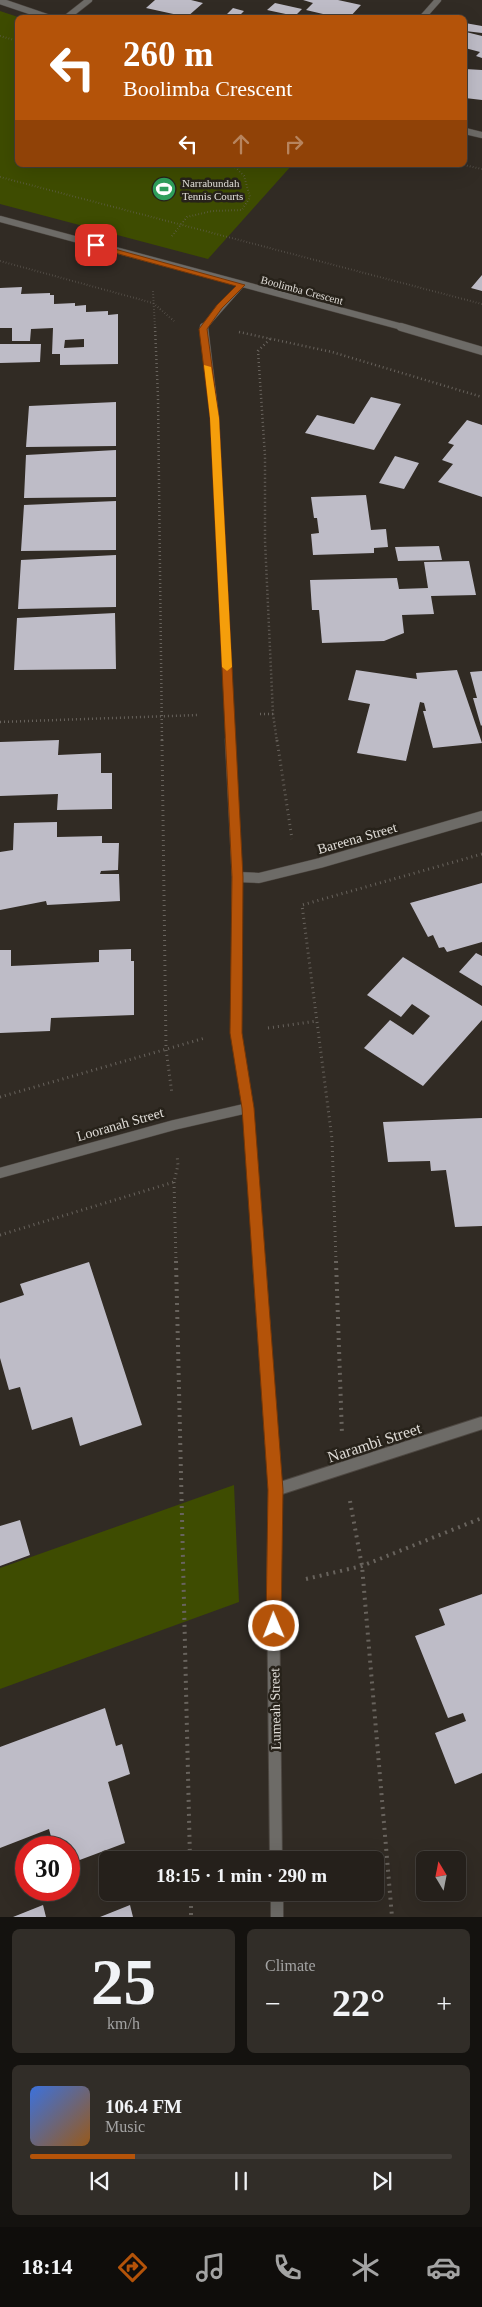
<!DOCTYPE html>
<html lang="en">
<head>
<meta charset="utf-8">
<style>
	:root { --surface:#25201b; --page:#312d28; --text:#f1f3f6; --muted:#a3a3a3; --line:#423e3a; --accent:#b45309 }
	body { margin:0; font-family:"Times New Roman",serif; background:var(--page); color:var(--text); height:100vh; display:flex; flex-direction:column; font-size:19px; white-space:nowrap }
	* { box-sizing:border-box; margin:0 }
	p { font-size:16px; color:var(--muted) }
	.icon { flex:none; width:28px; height:28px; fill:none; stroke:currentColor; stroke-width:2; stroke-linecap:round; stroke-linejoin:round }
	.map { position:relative; height:1917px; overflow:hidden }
	.sheet { display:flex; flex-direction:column; gap:12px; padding:12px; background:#14120f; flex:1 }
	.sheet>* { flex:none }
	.banner { position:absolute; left:15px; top:15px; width:452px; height:152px; border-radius:8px; box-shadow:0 5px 20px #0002,0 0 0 1px var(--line); background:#b45309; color:#fff; overflow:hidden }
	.needle { width:32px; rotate:350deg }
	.buttons { position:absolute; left:416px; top:1851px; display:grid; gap:10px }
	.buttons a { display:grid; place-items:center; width:50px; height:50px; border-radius:8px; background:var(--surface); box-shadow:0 5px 20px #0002,0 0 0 1px var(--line); font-size:25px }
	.speed { position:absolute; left:15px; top:1836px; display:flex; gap:10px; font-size:25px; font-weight:700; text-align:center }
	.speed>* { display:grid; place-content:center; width:65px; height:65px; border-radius:50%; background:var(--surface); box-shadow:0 5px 20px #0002,0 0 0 1px var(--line); line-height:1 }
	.speed .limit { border:8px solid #d22; background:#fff; color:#111 }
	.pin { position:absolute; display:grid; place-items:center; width:42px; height:42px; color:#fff; margin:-21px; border-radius:10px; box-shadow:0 2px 8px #0006 }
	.me { position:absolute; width:55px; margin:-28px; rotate:359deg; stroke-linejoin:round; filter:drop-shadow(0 0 4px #0008) }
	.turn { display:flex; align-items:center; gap:18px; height:105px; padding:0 25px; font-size:22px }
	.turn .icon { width:65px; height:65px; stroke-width:2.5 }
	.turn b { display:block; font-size:35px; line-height:42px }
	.lanes { display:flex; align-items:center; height:48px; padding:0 25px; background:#0003; justify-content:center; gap:25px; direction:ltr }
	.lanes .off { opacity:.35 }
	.big { font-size:38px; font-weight:700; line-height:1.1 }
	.sheet .tile { flex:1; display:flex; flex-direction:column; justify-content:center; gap:8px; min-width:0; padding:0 18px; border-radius:8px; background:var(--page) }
	.sheet .dial { align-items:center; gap:0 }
	.dial b { font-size:65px; line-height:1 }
	.song { display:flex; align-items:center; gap:15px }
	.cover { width:60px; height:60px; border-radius:8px; background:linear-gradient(135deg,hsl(220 70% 55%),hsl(30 70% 35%)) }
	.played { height:5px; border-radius:2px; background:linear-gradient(90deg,var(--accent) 25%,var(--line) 25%) }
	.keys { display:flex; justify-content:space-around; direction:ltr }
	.heat { display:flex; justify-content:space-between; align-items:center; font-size:28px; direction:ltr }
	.sheet .tiles { flex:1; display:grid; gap:12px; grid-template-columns:1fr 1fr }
	.tile:last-child { grid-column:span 2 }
	.trip { position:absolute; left:99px; top:1851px; width:285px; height:50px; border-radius:8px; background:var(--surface); box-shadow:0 5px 20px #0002,0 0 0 1px var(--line); font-weight:700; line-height:50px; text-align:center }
	.tabs { display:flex; height:80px; justify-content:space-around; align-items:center; background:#0f0d0b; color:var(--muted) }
	.tabs .icon { width:35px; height:35px }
	.tabs .selected { color:var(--accent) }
	.tabs b { font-size:22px; color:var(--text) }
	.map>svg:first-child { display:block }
	.green { fill:#3e4c01 }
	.building { fill:#bebcc7; fill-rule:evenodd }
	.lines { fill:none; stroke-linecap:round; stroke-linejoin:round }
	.minor-far3-casing { stroke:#4d4741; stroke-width:7 }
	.minor-far2-casing { stroke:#4d4741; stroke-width:9 }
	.minor-far1-casing { stroke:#4d4741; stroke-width:11 }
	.minor-casing { stroke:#4d4741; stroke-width:14 }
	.tertiary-casing { stroke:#4d4741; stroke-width:7 }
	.path-far3 { stroke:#68635d; stroke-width:2; stroke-dasharray:0.5 2.5; stroke-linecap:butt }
	.path-far2 { stroke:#68635d; stroke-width:2.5; stroke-dasharray:1 3; stroke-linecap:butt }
	.path-far1 { stroke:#68635d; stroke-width:3; stroke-dasharray:1 4; stroke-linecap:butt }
	.path { stroke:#68635d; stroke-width:4; stroke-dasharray:2 5; stroke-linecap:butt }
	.minor-far3 { stroke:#6d6b67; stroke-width:6 }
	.minor-far2 { stroke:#6d6b67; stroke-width:8 }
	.minor-far1 { stroke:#6d6b67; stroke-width:10 }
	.minor { stroke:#6d6b67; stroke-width:12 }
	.tertiary { stroke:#6d6b67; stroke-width:6 }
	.route { fill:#b45309; stroke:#753606 }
	.slow { fill:#f59e0b }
	.labels { text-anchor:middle; stroke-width:5; stroke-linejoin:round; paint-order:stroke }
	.far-poi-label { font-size:11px; fill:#e0ddd8; stroke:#27221a; text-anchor:start }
	.far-street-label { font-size:11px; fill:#e0ddd8; stroke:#27221a }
	.street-label { font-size:14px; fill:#e0ddd8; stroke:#27221a }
	.near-street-label { font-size:16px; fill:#e0ddd8; stroke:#27221a }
</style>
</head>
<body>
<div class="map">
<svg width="482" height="1917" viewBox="0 0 482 1917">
	<rect width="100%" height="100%" fill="#312b24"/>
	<path class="green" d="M0 11 18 17V165H292L208 259 0 204Z
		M234 1485 239 1602 0 1689V1568Z"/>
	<path class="building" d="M155 0H191L203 3 187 17 146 8Z
		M303 0H338L361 5 349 18H340L306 10 313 3Z
		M275 3 302 9 295 16 267 10Z
		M233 8 244 11 237 18H223Z
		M465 23 482 26V33L465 31Z
		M466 32 482 36V58L476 56 480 52 465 48Z
		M465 69 482 70V100L465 98Z
		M482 275V291L471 288Z
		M22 287 21 294 50 293V295H54V304L75 303V306L86 305V312L108 311V315L118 314V364L60 365V354H52L53 328 31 329 30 341H12V328H0V288ZM84 339V347L64 348 65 340Z
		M0 344H41L40 362 0 363Z
		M371 397 401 404 374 450 305 433 317 415 354 424Z
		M116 402V446L26 447 29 406Z
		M467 420 482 425V497L438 482 453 464 442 460 454 445 448 443Z
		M116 450V497L24 498 26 455Z
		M395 456 419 463 404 489 379 483Z
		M366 495 371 530 386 529 388 547 374 548V553L313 555 311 534 319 533 317 518H314L311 497Z
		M116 501V550L21 551 24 505Z
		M439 546 442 560 398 561 395 547Z
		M116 555V607L18 609 21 560Z
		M469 561 476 595 431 596 434 614 402 615 404 633 384 641 322 643 319 610H312L310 580 397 578 399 589 428 588 424 562Z
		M115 613 116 669 14 670 17 618Z
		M356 670 417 679 416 673 457 670 482 743 433 748 423 711H426L424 703 420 702 406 761 357 753 370 704 348 700Z
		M482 671V725L481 726 473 698H477L470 672Z
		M59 740 58 755 101 753V773H112V809L57 810 58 794 0 796V742Z
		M57 822V837L102 836V843H119L118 870 101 871 100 874H119L120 901 47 905 46 901 0 910V852L13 850 14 823Z
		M482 883V942L447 952 444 947 439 948 433 935 428 937 410 903Z
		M131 949V961H134V1015L51 1018 50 1031 0 1033V950H11V966L99 962V950Z
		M476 953 482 956V986L459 972Z
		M403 957 482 1006V1020L423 1086 364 1048 390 1020 413 1035 430 1016 412 1004 401 1017 367 995Z
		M482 1118V1226L455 1227 446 1170 431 1171 430 1161 388 1162 383 1122Z
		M89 1262 142 1425 80 1446 72 1417 32 1430 20 1387 9 1390 0 1358V1303L24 1295 20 1284Z
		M20 1520 30 1555 0 1566V1526Z
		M482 1594V1773L455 1784 435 1733 466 1721 463 1713 448 1718 415 1636 445 1625 439 1609Z
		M105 1708 116 1746 122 1744 130 1774 108 1782 125 1843 69 1864V1848H54L49 1829 0 1848V1747Z
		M43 1905 46 1917H13Z
		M130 1905 133 1917H100Z"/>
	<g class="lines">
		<g class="minor-far3-casing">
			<path id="minor-far3" d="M66 18 89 0
				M422 18 438 0
				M0 219 406 328
				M203 328 241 285"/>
		</g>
		<g class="minor-far2-casing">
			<path id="minor-far2" d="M204 327 215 418 231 742
				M401 327 482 351"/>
		</g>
		<g class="minor-far1-casing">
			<path id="minor-far1" d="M230 740 237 877 236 1033 248 1108 259 1262
				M237 877 259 878 320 863 482 816
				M0 1173 174 1125 248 1108"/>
		</g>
		<g class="minor-casing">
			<path id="minor" d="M259 1261 275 1490 273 1587 276 1860
				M275 1490 482 1423
				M277 1892V1917"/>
		</g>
		<g class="tertiary-casing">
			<path id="tertiary" d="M0 1 50 18
				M465 131 482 135"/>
		</g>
		<path class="path-far3" d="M114 15 121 18
			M0 36 18 41
			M464 165 482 169
			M0 177 482 304
			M172 236 187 217 212 211 242 210 250 197 244 176 233 165
			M0 261 153 303 174 321
			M153 291 155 328"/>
		<path class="path-far2" d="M155 327 158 397 162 742
			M239 332 332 352 482 397
			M270 339 258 351 265 456V541L273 714 277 742
			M260 714H273
			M0 722 199 715"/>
		<path class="path-far1" d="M162 740 166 1049 172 1094
			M277 740 292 839
			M268 1028 317 1021
			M0 1097 205 1038
			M174 1182 176 1262
			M0 1235 174 1182 178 1165 177 1155
			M336 1262 332 1139 302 905 482 854"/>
		<path class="path" d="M176 1261 190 1860
			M336 1261 342 1435
			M350 1501 362 1566 392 1917
			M306 1579 362 1566 482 1518
			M191 1892V1917"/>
		<use href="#minor-far3" class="minor-far3"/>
		<use href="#minor-far2" class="minor-far2"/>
		<use href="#minor-far1" class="minor-far1"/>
		<use href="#minor" class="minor"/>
		<use href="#tertiary" class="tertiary"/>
	</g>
	<path class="route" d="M93 243 245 285 222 308 207 329 219 418 243 877 242 1033 254 1108 283 1490 281 1626 279 1631 274 1633 269 1631 266 1626 268 1490 242 1108 230 1033 232 877 210 418 199 329 217 305 236 286 93 247Z"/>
	<path class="slow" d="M204 365 211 367 219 418 232 667 227 671 222 667 210 418Z"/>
	<defs>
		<g id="stadium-disc" transform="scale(1.25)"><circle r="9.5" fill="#2e9e5b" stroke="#27221a"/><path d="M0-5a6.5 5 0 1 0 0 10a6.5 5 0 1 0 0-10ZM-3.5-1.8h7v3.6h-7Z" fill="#fff"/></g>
	</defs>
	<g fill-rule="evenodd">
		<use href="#stadium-disc" x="164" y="189"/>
	</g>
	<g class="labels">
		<g class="far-poi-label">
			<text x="182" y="187">Narrabundah<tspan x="182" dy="13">Tennis Courts</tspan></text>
		</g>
		<g class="far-street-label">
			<text transform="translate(302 290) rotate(15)" y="4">Boolimba Crescent</text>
		</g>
		<g class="street-label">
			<text transform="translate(357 838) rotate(-16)" y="5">Bareena Street</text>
			<text transform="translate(120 1124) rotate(-16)" y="5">Looranah Street</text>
			<text transform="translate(275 1709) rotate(-91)" y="5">Lumeah Street</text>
		</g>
		<g class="near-street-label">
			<text transform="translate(374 1442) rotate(-18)" y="6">Narambi Street</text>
		</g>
	</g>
</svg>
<div class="buttons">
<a><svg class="needle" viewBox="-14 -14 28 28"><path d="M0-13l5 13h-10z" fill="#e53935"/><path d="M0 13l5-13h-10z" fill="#a3a3a3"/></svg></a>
</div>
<div class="speed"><div class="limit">30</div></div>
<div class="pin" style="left:96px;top:245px;background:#d93025"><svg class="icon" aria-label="arrive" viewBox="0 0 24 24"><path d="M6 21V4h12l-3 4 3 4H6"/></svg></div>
<svg class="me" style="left:274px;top:1626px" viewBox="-20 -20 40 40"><circle r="17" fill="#b45309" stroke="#fff" stroke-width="3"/><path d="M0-11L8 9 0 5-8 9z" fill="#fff"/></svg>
<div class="trip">18:15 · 1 min · 290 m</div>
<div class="banner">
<div class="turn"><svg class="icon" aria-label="left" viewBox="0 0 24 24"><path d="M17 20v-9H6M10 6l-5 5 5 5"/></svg><div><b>260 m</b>Boolimba Crescent</div></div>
<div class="lanes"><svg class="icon" aria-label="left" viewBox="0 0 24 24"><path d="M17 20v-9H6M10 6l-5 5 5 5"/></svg><svg class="icon off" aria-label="ahead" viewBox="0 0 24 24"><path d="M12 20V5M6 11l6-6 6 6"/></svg><svg class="icon off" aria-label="right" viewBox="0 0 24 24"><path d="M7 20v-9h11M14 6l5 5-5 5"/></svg></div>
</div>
</div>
<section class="sheet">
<div class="tiles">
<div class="tile dial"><b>25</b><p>km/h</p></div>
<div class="tile"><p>Climate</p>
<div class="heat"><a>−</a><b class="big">22°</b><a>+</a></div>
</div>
<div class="tile">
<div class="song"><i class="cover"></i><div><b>106.4 FM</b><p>Music</p></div></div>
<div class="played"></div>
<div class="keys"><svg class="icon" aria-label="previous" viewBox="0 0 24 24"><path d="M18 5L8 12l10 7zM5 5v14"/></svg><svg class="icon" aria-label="pause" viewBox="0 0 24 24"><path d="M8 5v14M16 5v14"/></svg><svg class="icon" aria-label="next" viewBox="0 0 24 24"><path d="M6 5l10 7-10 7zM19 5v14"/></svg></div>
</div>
</div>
</section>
<nav class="tabs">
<b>18:14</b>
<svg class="icon selected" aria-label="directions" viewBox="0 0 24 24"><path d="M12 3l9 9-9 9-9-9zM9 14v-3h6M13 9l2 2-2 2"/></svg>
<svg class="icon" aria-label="music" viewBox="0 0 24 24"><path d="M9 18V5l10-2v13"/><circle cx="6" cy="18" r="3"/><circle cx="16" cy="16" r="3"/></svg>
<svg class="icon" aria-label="phone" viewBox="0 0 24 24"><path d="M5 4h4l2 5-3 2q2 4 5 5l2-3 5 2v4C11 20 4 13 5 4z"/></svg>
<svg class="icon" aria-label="climate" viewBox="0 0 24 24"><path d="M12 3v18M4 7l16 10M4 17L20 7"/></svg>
<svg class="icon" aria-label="car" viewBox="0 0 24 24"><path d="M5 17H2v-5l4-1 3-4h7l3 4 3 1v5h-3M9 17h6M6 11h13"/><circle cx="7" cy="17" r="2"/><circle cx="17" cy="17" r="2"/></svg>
</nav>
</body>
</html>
